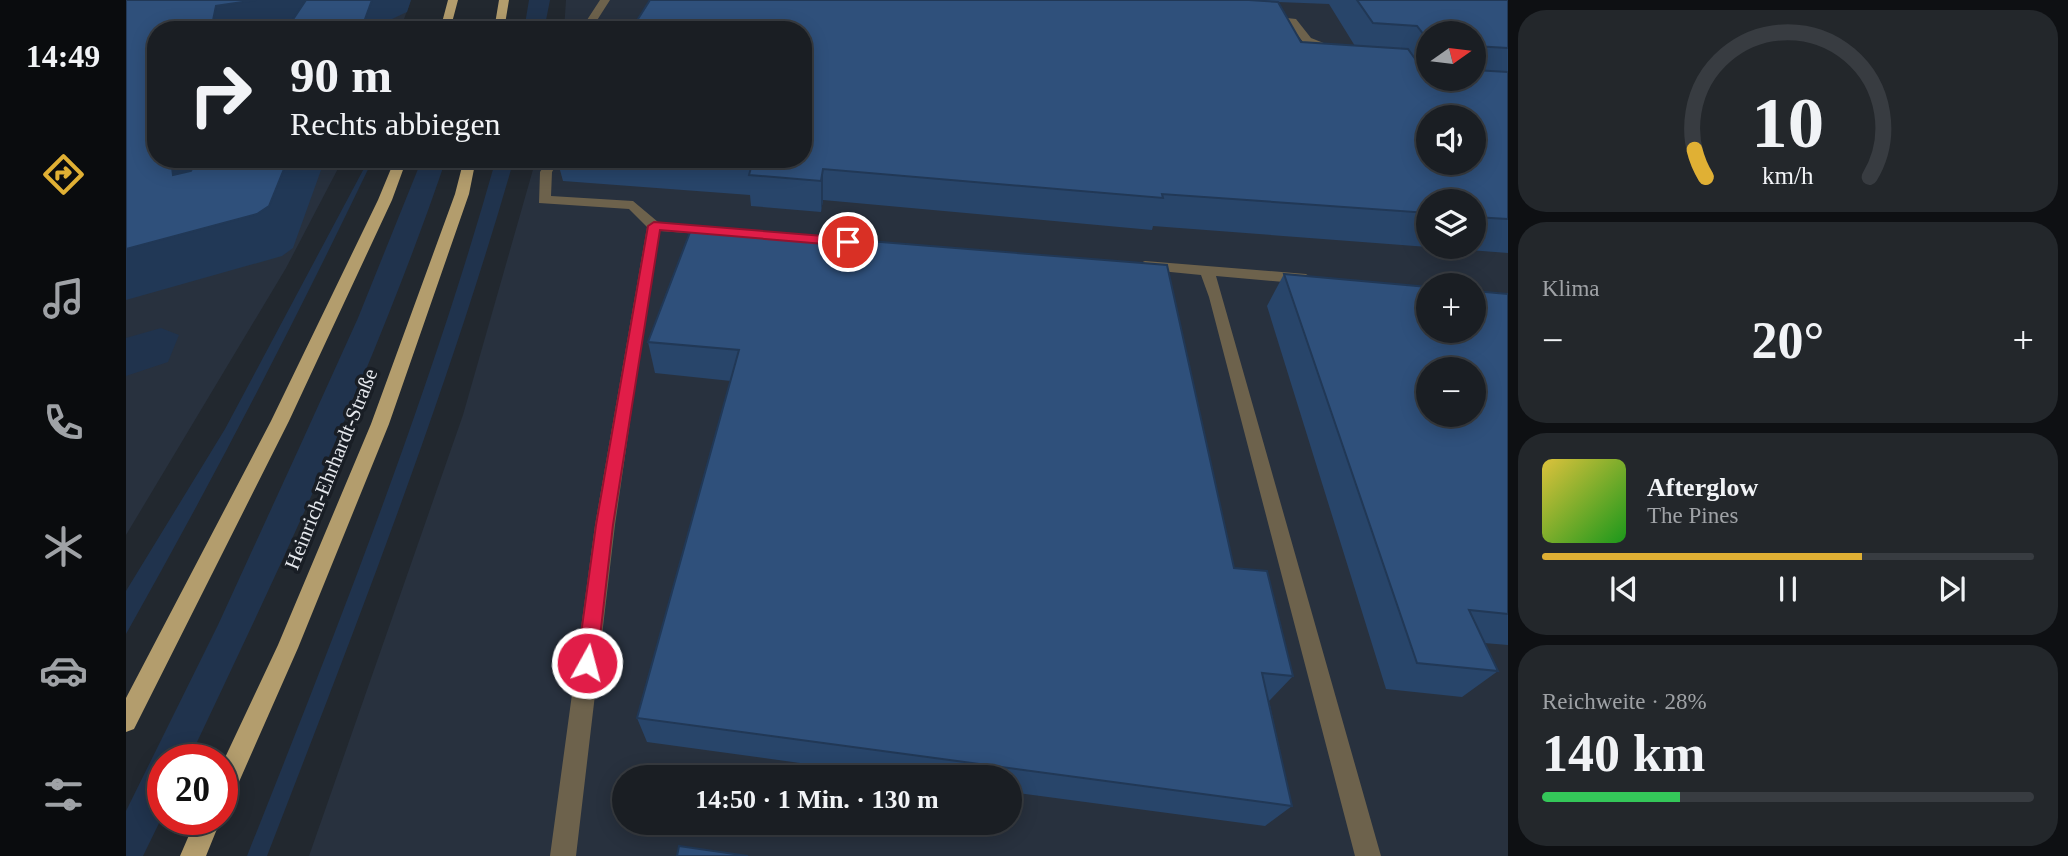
<!DOCTYPE html>
<html lang="de">
<head>
<meta charset="utf-8">
<style>
	:root { --surface:#1a1e23; --page:#23272b; --text:#f1f3f6; --muted:#9fa2a6; --line:#383c41; --accent:#e0b034 }
	body { margin:0; font-family:Georgia,serif; background:var(--page); color:var(--text); height:100vh; display:flex; flex-direction:column; font-size:26px; white-space:nowrap }
	* { box-sizing:border-box; margin:0 }
	p { font-size:23px; color:var(--muted) }
	.icon { flex:none; width:38px; height:38px; fill:none; stroke:currentColor; stroke-width:2; stroke-linecap:round; stroke-linejoin:round }
	.map { position:relative; flex:1; overflow:hidden }
	.sheet { display:flex; flex-direction:column; gap:10px; padding:10px; background:#0e1013; width:560px }
	.sheet>* { flex:none }
	.top-card { position:absolute; left:21px; top:21px; width:665px; height:147px; border-radius:28px; box-shadow:0 4px 18px #0003,0 0 0 2px var(--line); background:#1a1e23; color:var(--text); overflow:hidden }
	.needle { width:46px; rotate:76deg }
	.fabs { position:absolute; left:1290px; top:21px; display:grid; gap:14px }
	.fabs a { display:grid; place-items:center; width:70px; height:70px; border-radius:50%; background:var(--surface); box-shadow:0 4px 18px #0003,0 0 0 2px var(--line); font-size:35px }
	.speed { position:absolute; left:21px; top:744px; display:flex; gap:14px; font-size:35px; font-weight:700; text-align:center }
	.speed>* { display:grid; place-content:center; width:91px; height:91px; border-radius:50%; background:var(--surface); box-shadow:0 4px 18px #0003,0 0 0 2px var(--line); line-height:1 }
	.speed .limit { border:10px solid #d22; background:#fff; color:#111 }
	.pin { position:absolute; display:grid; place-items:center; width:60px; height:60px; color:#fff; margin:-30px; border:4px solid #fff; border-radius:50%; box-shadow:0 2px 7px #0007 }
	.me { position:absolute; width:77px; margin:-38px; rotate:7deg; stroke-linejoin:round; filter:drop-shadow(0 0 5px #0008) }
	.turn { display:flex; align-items:center; gap:24px; height:147px; padding:0 28px; font-size:32px }
	.turn .icon { width:91px; height:91px; stroke-width:2.5 }
	.turn b { display:block; font-size:49px; line-height:60px }
	.big { font-size:52px; font-weight:700; line-height:1.1 }
	.sheet .tile { flex:1; display:flex; flex-direction:column; justify-content:center; gap:10px; min-width:0; padding:0 24px; border-radius:28px; background:var(--page) }
	.sheet .dial { align-items:center; gap:0 }
	.dial svg { height:182px; overflow:visible; fill:none; stroke:var(--line); stroke-width:7; stroke-linecap:round; text-anchor:middle }
	.dial text { fill:var(--text); stroke:none }
	.song { display:flex; align-items:center; gap:21px }
	.cover { width:84px; height:84px; border-radius:10px; background:linear-gradient(135deg,hsl(50 70% 55%),hsl(120 70% 35%)) }
	.played { height:7px; border-radius:4px; background:linear-gradient(90deg,var(--accent) 65%,var(--line) 65%) }
	.keys { display:flex; justify-content:space-around; direction:ltr }
	.heat { display:flex; justify-content:space-between; align-items:center; font-size:38px; direction:ltr }
	.charge { height:10px; border-radius:5px; background:linear-gradient(90deg,#34c759 28%,var(--line) 0) }
	.trip { position:absolute; left:486px; top:765px; width:410px; height:70px; border-radius:35px; background:var(--surface); box-shadow:0 4px 18px #0003,0 0 0 2px var(--line); font-weight:700; line-height:70px; text-align:center }
	main { display:flex; flex:1; min-height:0 }
	.dock { display:flex; flex-direction:column; width:126px; justify-content:space-around; align-items:center; background:#0a0c0e; color:var(--muted) }
	.dock .icon { width:49px; height:49px }
	.dock .selected { color:var(--accent) }
	.dock b { font-size:32px; color:var(--text) }
	.map>svg:first-child { display:block }
	.built { fill:#28313e; fill-rule:evenodd }
	.green { fill:#20334d }
	.lines { fill:none; stroke-linecap:round; stroke-linejoin:round }
	.service { fill:#6d624c; fill-rule:evenodd }
	.primary { fill:#b39d6d; fill-rule:evenodd }
	.wall { fill:#28456a; fill-rule:evenodd }
	.shaded-wall { fill:#213856 }
	.building { fill:#2f507b; stroke:#213856; stroke-width:2; fill-rule:evenodd }
	.route { fill:#e11d48; stroke:#92132f; stroke-width:2 }
	.labels { text-anchor:middle; stroke-width:7; stroke-linejoin:round; paint-order:stroke }
	.street-label { font-size:21px; fill:#e5e8ed; stroke:#191e25 }
</style>
</head>
<body>
<main>
<nav class="dock">
<b>14:49</b>
<svg class="icon selected" aria-label="directions" viewBox="0 0 24 24"><path d="M12 3l9 9-9 9-9-9zM9 14v-3h6M13 9l2 2-2 2"/></svg>
<svg class="icon" aria-label="music" viewBox="0 0 24 24"><path d="M9 18V5l10-2v13"/><circle cx="6" cy="18" r="3"/><circle cx="16" cy="16" r="3"/></svg>
<svg class="icon" aria-label="phone" viewBox="0 0 24 24"><path d="M5 4h4l2 5-3 2q2 4 5 5l2-3 5 2v4C11 20 4 13 5 4z"/></svg>
<svg class="icon" aria-label="climate" viewBox="0 0 24 24"><path d="M12 3v18M4 7l16 10M4 17L20 7"/></svg>
<svg class="icon" aria-label="car" viewBox="0 0 24 24"><path d="M5 17H2v-5l4-1 3-4h7l3 4 3 1v5h-3M9 17h6M6 11h13"/><circle cx="7" cy="17" r="2"/><circle cx="17" cy="17" r="2"/></svg>
<svg class="icon" aria-label="filters" viewBox="0 0 24 24"><path d="M4 7h16M4 17h16"/><circle cx="9" cy="7" r="2"/><circle cx="15" cy="17" r="2"/></svg>
</nav>
<div class="map">
<svg width="1382" height="856" viewBox="0 0 1382 856">
	<rect width="100%" height="100%" fill="#22282f"/>
	<path class="built" d="M0 0H285L274 30H30V159H217L160 268 0 535Z
		M440 0H1382V856H183L337 415 410 159H677V30H438ZM1302 33H1348V79H1302ZM1302 117H1348V163H1302ZM1302 201H1348V247H1302ZM1302 285H1348V331H1302ZM1302 369H1348V415H1302ZM499 777H884V822H499Z"/>
	<path class="green" d="M403 0H424L418 30H398Z
		M243 159H247C170 320 88 478 0 634V591L99 429Z
		M296 159H320C250 365 156 563 63 759L37 760V815L17 856H0V811L92 625 174 446 232 318Z
		M370 159H388C320 397 230 626 141 856H121C212 627 303 397 370 159Z
		M35 328 53 335 42 362 0 376V338Z"/>
	<g class="lines">
		<path class="service" d="M474 0H484L468 25H460L459 23Z
			M1141 16 1170 19 1185 38 1218 51 1213 54 1177 42 1163 24 1137 21 1136 19Z
			M422 159H434L426 172 425 196 507 201 532 222 587 227 594 231 587 235 534 231 529 249 489 525 450 856H424L469 525 521 227 503 209 413 203 414 172Z
			M1019 261 1180 274 1187 279 1180 284 1090 276 1255 856H1229L1083 297 1075 275 1014 269V263Z"/>
		<path class="primary" d="M322 0H332L324 30H314Z
			M373 0H383L378 30H368Z
			M269 159H281L266 200 163 421 8 729 0 732V698L145 421 252 200Z
			M338 159H350L343 194 263 424 172 648 105 800 96 803V764L152 645 245 424 329 194Z
			M70 819H95L80 856H54Z"/>
	</g>
	<path class="wall" d="M524 0H1382V253L1304 247H1348V201H1302V247L1027 226 1026 230 697 200 695 212 625 206 624 195 437 181 431 159H677ZM1152 2 1203 4 1229 46 1175 42ZM1302 33H1348V79H1302Z
		M566 227 1108 568 1167 676 1143 701 1166 806 1139 826 884 792V777H776L521 742 511 718 605 381 529 373 522 342Z
		M1158 274 1382 294V645L1358 643 1372 671 1336 697 1260 689 1141 306Z"/>
	<path class="shaded-wall" d="M130 0H189L197 30H85L90 6Z
		M246 0H285L281 12 266 19 263 30H235Z
		M45 159H66L74 217 47 175Z
		M162 159H199L167 248 156 256 0 300V249Z
		M697 169V200L695 212V181Z"/>
	<path class="building" d="M0 0H130L90 6 85 30H30V159H45L47 175 65 171 71 159H162L143 206 131 214 0 249Z
		M180 0H246L235 30H160Z
		M524 0H1123L1152 2 1175 42 1282 49 1295 67H1302V79H1348V70L1382 72V219L1348 217V201H1302V213L1036 194 1037 198 697 169 695 181 623 175 626 164 559 159H677V30H505ZM1302 117H1348V163H1302Z
		M1231 0H1382V48L1348 46V33H1302V40L1291 26 1247 23Z
		M566 227 1041 265 1108 568 1141 571 1167 676 1136 673 1166 806 511 718 613 350 522 342Z
		M1158 274 1302 287V331H1348V291L1382 294V614L1343 610 1372 671 1291 663ZM1302 369H1348V415H1302Z
		M553 846 622 856H551Z"/>
	<path class="route" d="M528 222 722 238 728 242 722 246 534 230 487 525 471 663 468 670 461 672 454 670 451 663 470 525 522 226Z"/>
	<g class="labels">
		<g class="street-label">
			<text transform="translate(205 469) rotate(-68)" y="7">Heinrich-Ehrhardt-Straße</text>
		</g>
	</g>
</svg>
<div class="fabs">
<a><svg class="needle" viewBox="-14 -14 28 28"><path d="M0-13l5 13h-10z" fill="#e53935"/><path d="M0 13l5-13h-10z" fill="#9fa2a6"/></svg></a>
<a><svg class="icon" aria-label="sound" viewBox="0 0 24 24"><path d="M4 9h4l5-4v14l-5-4H4zM17 9q2 3 0 6"/></svg></a>
<a><svg class="icon" aria-label="layers" viewBox="0 0 24 24"><path d="M12 4l9 5-9 5-9-5zM3 14l9 5 9-5"/></svg></a>
<a>+</a>
<a>−</a>
</div>
<div class="speed"><div class="limit">20</div></div>
<div class="pin" style="left:722px;top:242px;background:#d93025"><svg class="icon" aria-label="arrive" viewBox="0 0 24 24"><path d="M6 21V4h12l-3 4 3 4H6"/></svg></div>
<svg class="me" style="left:461px;top:663px" viewBox="-20 -20 40 40"><circle r="17" fill="#e11d48" stroke="#fff" stroke-width="3"/><path d="M0-11L8 9 0 5-8 9z" fill="#fff"/></svg>
<div class="trip">14:50 · 1 Min. · 130 m</div>
<div class="top-card">
<div class="turn"><svg class="icon" aria-label="right" viewBox="0 0 24 24"><path d="M7 20v-9h11M14 6l5 5-5 5"/></svg><div><b>90 m</b>Rechts abbiegen</div></div>
</div>
</div>
<section class="sheet">
<div class="tile dial"><svg viewBox="0 0 100 80">
<path d="M14 69A42 42 0 1 1 86 69"/>
<path d="M14 69A42 42 0 0 1 9 57" stroke="#e0b034"/>
<text x="50" y="56" font-size="32" font-weight="700">10</text>
<text x="50" y="72" font-size="11">km/h</text>
</svg></div>
<div class="tile"><p>Klima</p>
<div class="heat"><a>−</a><b class="big">20°</b><a>+</a></div>
</div>
<div class="tile">
<div class="song"><i class="cover"></i><div><b>Afterglow</b><p>The Pines</p></div></div>
<div class="played"></div>
<div class="keys"><svg class="icon" aria-label="previous" viewBox="0 0 24 24"><path d="M18 5L8 12l10 7zM5 5v14"/></svg><svg class="icon" aria-label="pause" viewBox="0 0 24 24"><path d="M8 5v14M16 5v14"/></svg><svg class="icon" aria-label="next" viewBox="0 0 24 24"><path d="M6 5l10 7-10 7zM19 5v14"/></svg></div>
</div>
<div class="tile"><p>Reichweite · 28%</p><b class="big">140 km</b><div class="charge"></div></div>
</section>
</main>
</body>
</html>
